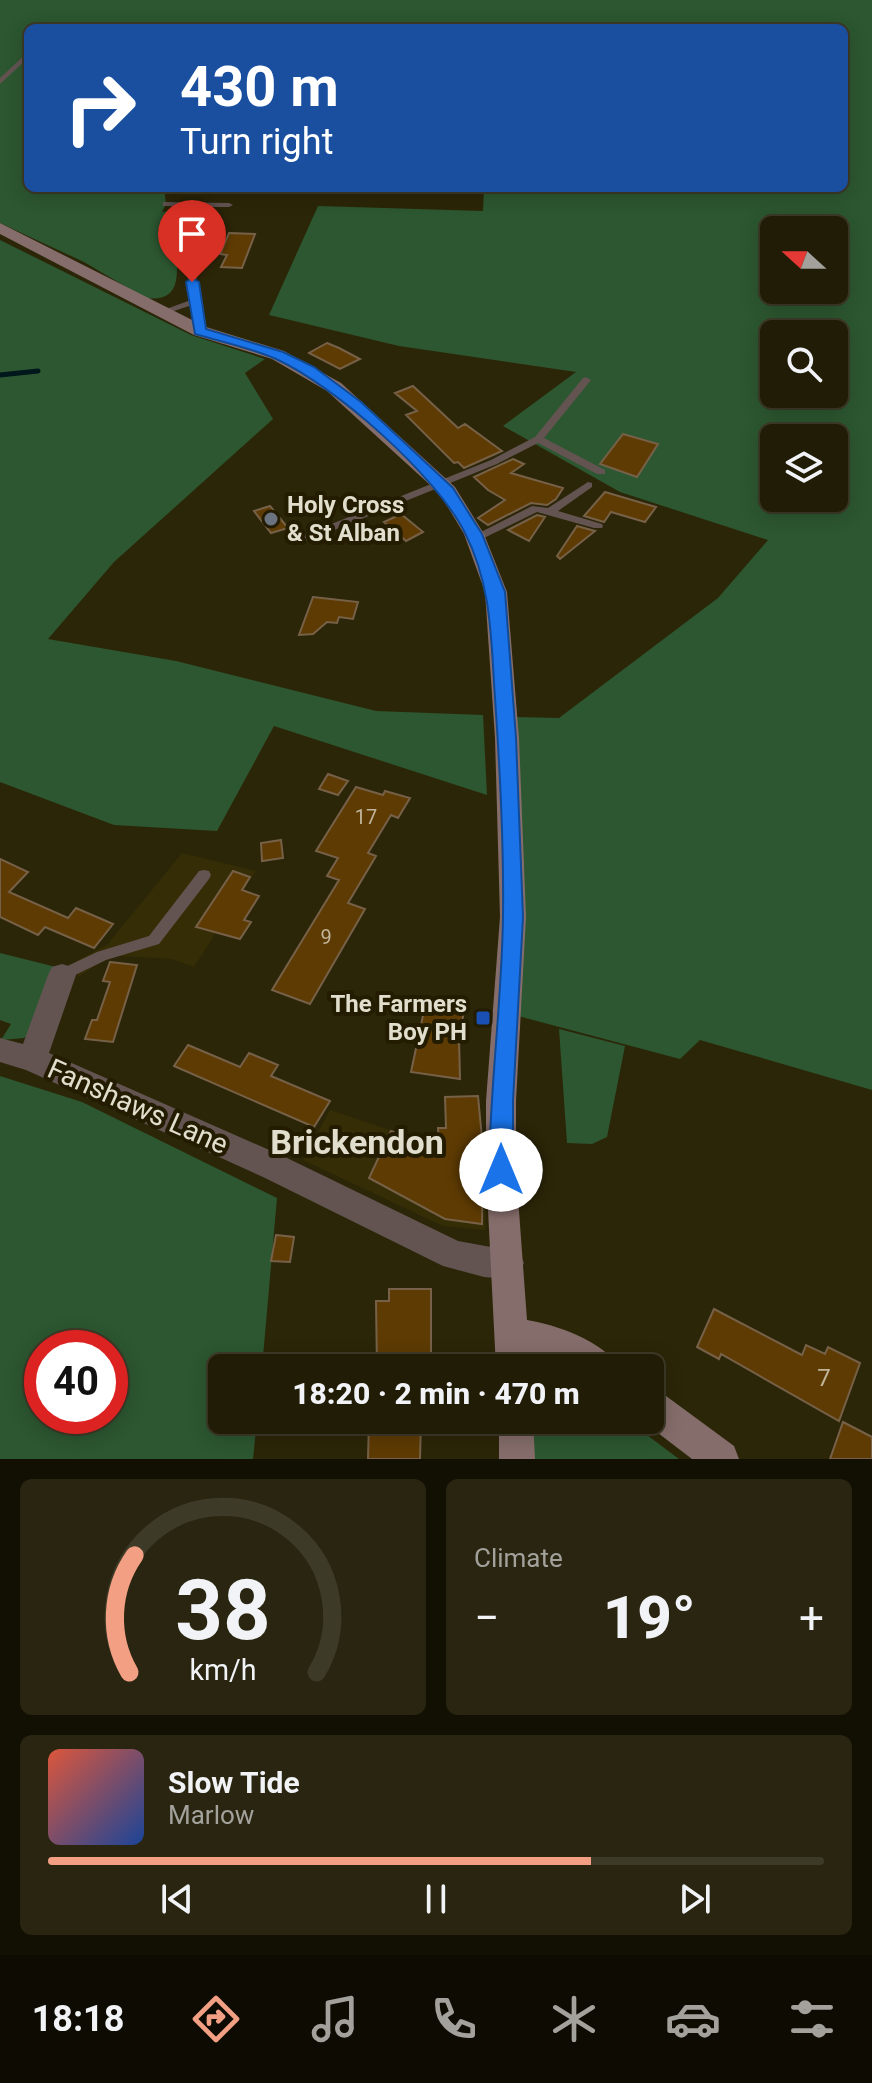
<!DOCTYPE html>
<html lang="en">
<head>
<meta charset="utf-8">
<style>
	:root { --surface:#211c06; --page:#292510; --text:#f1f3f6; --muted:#a2a19b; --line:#3e3a28; --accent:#f39f83 }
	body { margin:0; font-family:Roboto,sans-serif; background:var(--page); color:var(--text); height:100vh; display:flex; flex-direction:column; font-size:30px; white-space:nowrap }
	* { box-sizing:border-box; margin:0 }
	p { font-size:26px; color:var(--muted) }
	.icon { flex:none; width:44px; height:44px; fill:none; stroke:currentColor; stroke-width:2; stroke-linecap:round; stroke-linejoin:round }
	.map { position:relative; height:1459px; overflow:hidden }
	.side { display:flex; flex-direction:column; gap:20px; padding:20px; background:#120f03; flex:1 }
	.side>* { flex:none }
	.guide { position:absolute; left:24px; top:24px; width:824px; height:168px; border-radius:12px; box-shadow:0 4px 20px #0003,0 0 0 2px var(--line); background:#1a4fa0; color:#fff; overflow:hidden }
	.needle { width:52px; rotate:291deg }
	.controls { position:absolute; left:760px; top:216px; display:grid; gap:16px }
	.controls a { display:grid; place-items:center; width:88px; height:88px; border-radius:12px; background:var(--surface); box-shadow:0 4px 20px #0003,0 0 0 2px var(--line); font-size:40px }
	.speed { position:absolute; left:24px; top:1330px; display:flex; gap:16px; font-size:40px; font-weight:700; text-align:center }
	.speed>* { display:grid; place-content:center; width:104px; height:104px; border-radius:50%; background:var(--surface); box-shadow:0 4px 20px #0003,0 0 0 2px var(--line); line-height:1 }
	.speed .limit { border:12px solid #d22; background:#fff; color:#111 }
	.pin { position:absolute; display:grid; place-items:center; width:68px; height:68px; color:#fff; margin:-82px -34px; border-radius:50% 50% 50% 0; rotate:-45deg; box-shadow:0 0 8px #0007 }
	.pin .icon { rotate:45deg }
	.me { position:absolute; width:88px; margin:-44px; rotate:0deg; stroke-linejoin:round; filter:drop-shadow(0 0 6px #0008) }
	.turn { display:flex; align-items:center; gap:28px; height:168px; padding:0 24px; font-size:36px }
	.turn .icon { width:104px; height:104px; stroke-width:2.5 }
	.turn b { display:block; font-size:56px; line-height:68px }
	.big { font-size:60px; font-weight:800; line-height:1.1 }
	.side .tile { flex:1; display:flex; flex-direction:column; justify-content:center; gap:12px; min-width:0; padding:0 28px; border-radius:12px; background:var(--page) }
	.side .dial { align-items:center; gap:0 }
	.dial svg { height:208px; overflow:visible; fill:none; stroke:var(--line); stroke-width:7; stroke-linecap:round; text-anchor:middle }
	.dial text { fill:var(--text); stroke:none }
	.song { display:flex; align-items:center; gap:24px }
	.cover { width:96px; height:96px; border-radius:12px; background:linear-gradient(135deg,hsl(10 70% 55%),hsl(220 70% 35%)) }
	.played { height:8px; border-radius:4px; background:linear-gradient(90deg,var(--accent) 70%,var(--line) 70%) }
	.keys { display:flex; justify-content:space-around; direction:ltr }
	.heat { display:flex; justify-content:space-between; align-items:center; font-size:44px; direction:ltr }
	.side .tiles { flex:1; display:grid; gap:20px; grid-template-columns:1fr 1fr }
	.tile:last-child { grid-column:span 2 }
	.trip { position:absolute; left:208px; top:1354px; width:456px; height:80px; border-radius:12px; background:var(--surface); box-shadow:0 4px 20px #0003,0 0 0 2px var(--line); font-weight:800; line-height:80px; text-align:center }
	.tabs { display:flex; height:128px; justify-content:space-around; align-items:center; background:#0d0b02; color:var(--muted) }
	.tabs .icon { width:56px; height:56px }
	.tabs .current { color:var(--accent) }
	.tabs b { font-size:36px; color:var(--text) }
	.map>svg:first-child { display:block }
	.built { fill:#352d05 }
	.green { fill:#2c5730; fill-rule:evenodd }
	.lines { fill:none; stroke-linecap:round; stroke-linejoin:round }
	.stream { stroke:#00171c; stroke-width:5 }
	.building { fill:#5e3b03; stroke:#766148; stroke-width:2 }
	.lane { fill:#635452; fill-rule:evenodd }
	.street { fill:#635452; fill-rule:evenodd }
	.secondary { fill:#856d6b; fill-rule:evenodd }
	.route { fill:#1a73e8; stroke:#114b97; stroke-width:2 }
	.worship-dot { fill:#6b7280; stroke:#231c01; stroke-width:3 }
	.transit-dot { fill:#1a4fb4; stroke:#231c01; stroke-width:3 }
	.labels { text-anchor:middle; stroke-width:8; stroke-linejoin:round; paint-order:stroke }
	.number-label { font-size:20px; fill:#c0b59a }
	.poi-label { font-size:24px; font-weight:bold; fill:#e1decd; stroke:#231c01; text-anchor:start }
	.near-number-label { font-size:24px; fill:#c0b59a }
	.near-street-label { font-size:28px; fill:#e1decd; stroke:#231c01 }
	.near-quarter-label { font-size:34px; font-weight:bold; fill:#e1decd; stroke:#231c01 }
</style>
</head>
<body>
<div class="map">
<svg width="872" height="1459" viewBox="0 0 872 1459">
	<rect width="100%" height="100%" fill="#2c2608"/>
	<path class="built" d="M182 853 256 871 194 967 172 959 119 956 108 958 78 977 76 961 107 945Z
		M330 1110 422 1141 489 1148 485 1230 443 1226 303 1160Z"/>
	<path class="green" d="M0 0H872V1090L700 1040 680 1059 518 1016 515 717 559 718 718 598 768 540 620 492 503 426 576 372 399 346 269 315 318 206 483 211 484 188H844V28H28V188H164L166 204 162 212 185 208C182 221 179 233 178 246 175 271 185 303 145 298L84 262 0 223ZM774 230H834V290H774ZM774 334H834V394H774ZM774 438H834V498H774Z
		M0 240 191 335 265 359 245 373 273 419 114 562 48 639 176 661 376 711 483 715 487 795 274 726 217 831 114 825 0 782Z
		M0 953 56 967 31 1033 24 1038 1 1040 11 1024 0 1020Z
		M559 1029 625 1046 607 1137 592 1144 567 1143Z
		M0 1076 82 1102 277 1198 262 1368H222V1420H257L253 1459H0ZM42 1348H110V1416H42Z
		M526 1420H627L679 1459H528Z"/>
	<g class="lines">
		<path class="stream" d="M0 375 38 371"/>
	</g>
	<path class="building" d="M229 233 255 234 242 268 221 267 227 255 220 254Z
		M327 343 339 348 360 359 340 369 309 353Z
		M413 386 458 428 465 424 502 451 464 468 458 462 454 463 406 415 417 411 395 393Z
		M623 434 658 444 637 477 600 464Z
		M513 459 524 464 511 473 563 488 556 499 547 505 531 503 488 525 478 518 505 500 488 490 474 477Z
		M605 492 656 507 645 522 611 512 604 522 584 516Z
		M270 506 288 528 271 533 254 511Z
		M401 514 423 532 406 541 384 522Z
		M537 515 545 517 529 541 508 530Z
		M577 526 595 531 560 559 557 556Z
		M313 597 358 602 353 619 339 617 337 623 327 622 313 634 299 635Z
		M328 774 348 781 338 795 319 789Z
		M356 787 383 795 385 791 410 798 398 818 391 815 368 853 376 856 348 903 365 909 310 1004 272 990 339 880 327 876 338 858 316 851Z
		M281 840 283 858 262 861 261 843Z
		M0 859 28 872 9 892 68 918 76 908 113 924 94 948 45 927 38 935 0 917Z
		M233 871 250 877 242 890 259 896 244 920 251 922 240 939 196 927Z
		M110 962 137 965 113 1042 85 1039 92 1020H97L110 982 103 981Z
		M425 1006 464 1011 459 1039 460 1079 411 1072Z
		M188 1045 240 1067 249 1053 278 1065 271 1076 330 1101 314 1127 174 1066Z
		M478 1096 483 1149 482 1224 445 1219 369 1178 391 1131 439 1148 438 1128H446L445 1097Z
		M276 1235 294 1237 290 1262 271 1261Z
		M389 1289H431V1368H377L376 1301H389Z
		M714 1309 802 1355 806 1345 825 1354 828 1347 860 1363 839 1421 721 1354 719 1359 697 1347Z
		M369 1420H421L420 1459H368Z
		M843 1422 872 1437V1459H830Z"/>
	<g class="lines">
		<path class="lane" d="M28 52V58L0 84V78Z
			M163 202 229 203 233 205 229 207H203L194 261 204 331 203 333 200 334 196 331 192 305 162 315 158 312 191 300 186 261 196 207 166 206H163Z
			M586 377 591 380 544 438 605 470V474H597L538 443 497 464 307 541H299L298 539 299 537 491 460 535 437 583 378Z
			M588 482 592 483V487L558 511 602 524 603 526 602 528H594L537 512 486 537H474L469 534 474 531 481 532 532 506 548 508Z
			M204 870 209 871 211 875 209 879 159 944 106 960 67 979 62 981 57 979 55 975 57 971 97 952 149 936 199 871Z"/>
		<path class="street" d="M62 964 72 967 76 975 49 1053 285 1157 458 1241 519 1252 524 1263 519 1274 508 1279 484 1277 443 1266 263 1177 26 1070 0 1062V1038L23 1044 48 975 52 967Z"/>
		<path class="secondary" d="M0 223 206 327 284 351 341 383 455 487 484 534 507 592 519 738 526 917 516 1101V1170L527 1320C554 1324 607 1342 618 1368H567L546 1356 529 1354 530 1368H496L486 1170V1101L500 917 495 738 485 592 464 534 440 494 327 391 272 359 194 335 0 234Z
			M650 1388 662 1393 734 1446 739 1459H692L641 1420H650Z
			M499 1420H533L535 1459H499Z"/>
	</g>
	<path class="route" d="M192 278 199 282 206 329 283 352 314 367 361 402 453 488 482 534 505 592 516 738 523 917 513 1101V1170L510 1177 501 1180 493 1177 489 1170C490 1085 502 1001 503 916 504 844 500 770 495 698 491 640 492 586 465 533 436 475 335 386 276 359 251 348 222 342 195 334L186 282Z"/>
	<circle class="worship-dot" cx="271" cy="519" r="8"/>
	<rect class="transit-dot" x="475" y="1010" width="16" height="16" rx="4"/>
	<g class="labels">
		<g class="number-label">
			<text x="366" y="824">17</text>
			<text x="326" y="944">9</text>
		</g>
		<g class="poi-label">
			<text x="287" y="513">Holy Cross<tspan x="287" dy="28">&amp; St Alban</tspan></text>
			<text x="467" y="1012" text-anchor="end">The Farmers<tspan x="467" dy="28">Boy PH</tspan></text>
		</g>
		<g class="near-number-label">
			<text x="824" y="1386">7</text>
		</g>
		<g class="near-street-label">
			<text transform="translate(138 1106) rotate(24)" y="10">Fanshaws Lane</text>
		</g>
		<g class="near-quarter-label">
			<text x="357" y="1154">Brickendon</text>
		</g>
	</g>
</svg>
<div class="controls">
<a><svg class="needle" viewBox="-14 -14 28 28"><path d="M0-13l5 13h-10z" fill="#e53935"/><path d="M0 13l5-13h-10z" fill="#a2a19b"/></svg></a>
<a><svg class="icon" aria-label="search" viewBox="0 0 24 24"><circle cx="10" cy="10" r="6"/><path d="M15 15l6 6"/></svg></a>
<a><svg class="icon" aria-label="layers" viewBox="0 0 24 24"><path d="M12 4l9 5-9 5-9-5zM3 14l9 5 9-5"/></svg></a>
</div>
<div class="speed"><div class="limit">40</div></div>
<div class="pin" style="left:192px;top:282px;background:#d93025"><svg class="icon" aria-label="arrive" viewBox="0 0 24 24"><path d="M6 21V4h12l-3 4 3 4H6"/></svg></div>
<svg class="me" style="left:501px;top:1170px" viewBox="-20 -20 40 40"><circle r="19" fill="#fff"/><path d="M0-13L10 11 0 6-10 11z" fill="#1a73e8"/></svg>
<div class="trip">18:20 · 2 min · 470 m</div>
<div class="guide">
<div class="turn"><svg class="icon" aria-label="right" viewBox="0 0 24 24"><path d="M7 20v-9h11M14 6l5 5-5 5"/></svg><div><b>430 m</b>Turn right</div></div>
</div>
</div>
<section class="side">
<div class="tiles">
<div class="tile dial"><svg viewBox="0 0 100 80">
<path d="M14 69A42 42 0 1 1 86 69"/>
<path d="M14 69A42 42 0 0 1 16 24" stroke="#f39f83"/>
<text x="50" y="56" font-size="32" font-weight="700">38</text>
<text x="50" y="72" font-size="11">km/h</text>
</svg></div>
<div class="tile"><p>Climate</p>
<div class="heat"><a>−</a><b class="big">19°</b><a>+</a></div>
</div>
<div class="tile">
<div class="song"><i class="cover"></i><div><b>Slow Tide</b><p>Marlow</p></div></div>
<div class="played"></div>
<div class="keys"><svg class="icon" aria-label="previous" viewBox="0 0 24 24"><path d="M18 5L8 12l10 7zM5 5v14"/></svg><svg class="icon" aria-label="pause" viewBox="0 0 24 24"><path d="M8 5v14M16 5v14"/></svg><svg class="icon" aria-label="next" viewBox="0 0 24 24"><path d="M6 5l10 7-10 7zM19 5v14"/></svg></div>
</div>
</div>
</section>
<nav class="tabs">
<b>18:18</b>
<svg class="icon current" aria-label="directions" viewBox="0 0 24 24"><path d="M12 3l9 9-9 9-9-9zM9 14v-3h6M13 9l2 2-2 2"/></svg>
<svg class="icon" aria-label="music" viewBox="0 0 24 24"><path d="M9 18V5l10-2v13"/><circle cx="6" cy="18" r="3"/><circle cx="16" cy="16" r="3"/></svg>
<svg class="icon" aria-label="phone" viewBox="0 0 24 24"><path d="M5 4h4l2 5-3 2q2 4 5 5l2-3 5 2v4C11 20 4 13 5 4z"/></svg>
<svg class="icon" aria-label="climate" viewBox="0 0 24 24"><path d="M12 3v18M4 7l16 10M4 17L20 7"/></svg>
<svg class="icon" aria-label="car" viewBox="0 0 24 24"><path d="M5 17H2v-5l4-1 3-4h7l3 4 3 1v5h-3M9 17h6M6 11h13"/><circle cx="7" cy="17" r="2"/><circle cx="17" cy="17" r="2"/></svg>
<svg class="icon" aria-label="filters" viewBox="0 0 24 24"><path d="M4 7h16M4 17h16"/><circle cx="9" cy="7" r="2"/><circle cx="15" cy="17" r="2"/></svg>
</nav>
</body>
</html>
